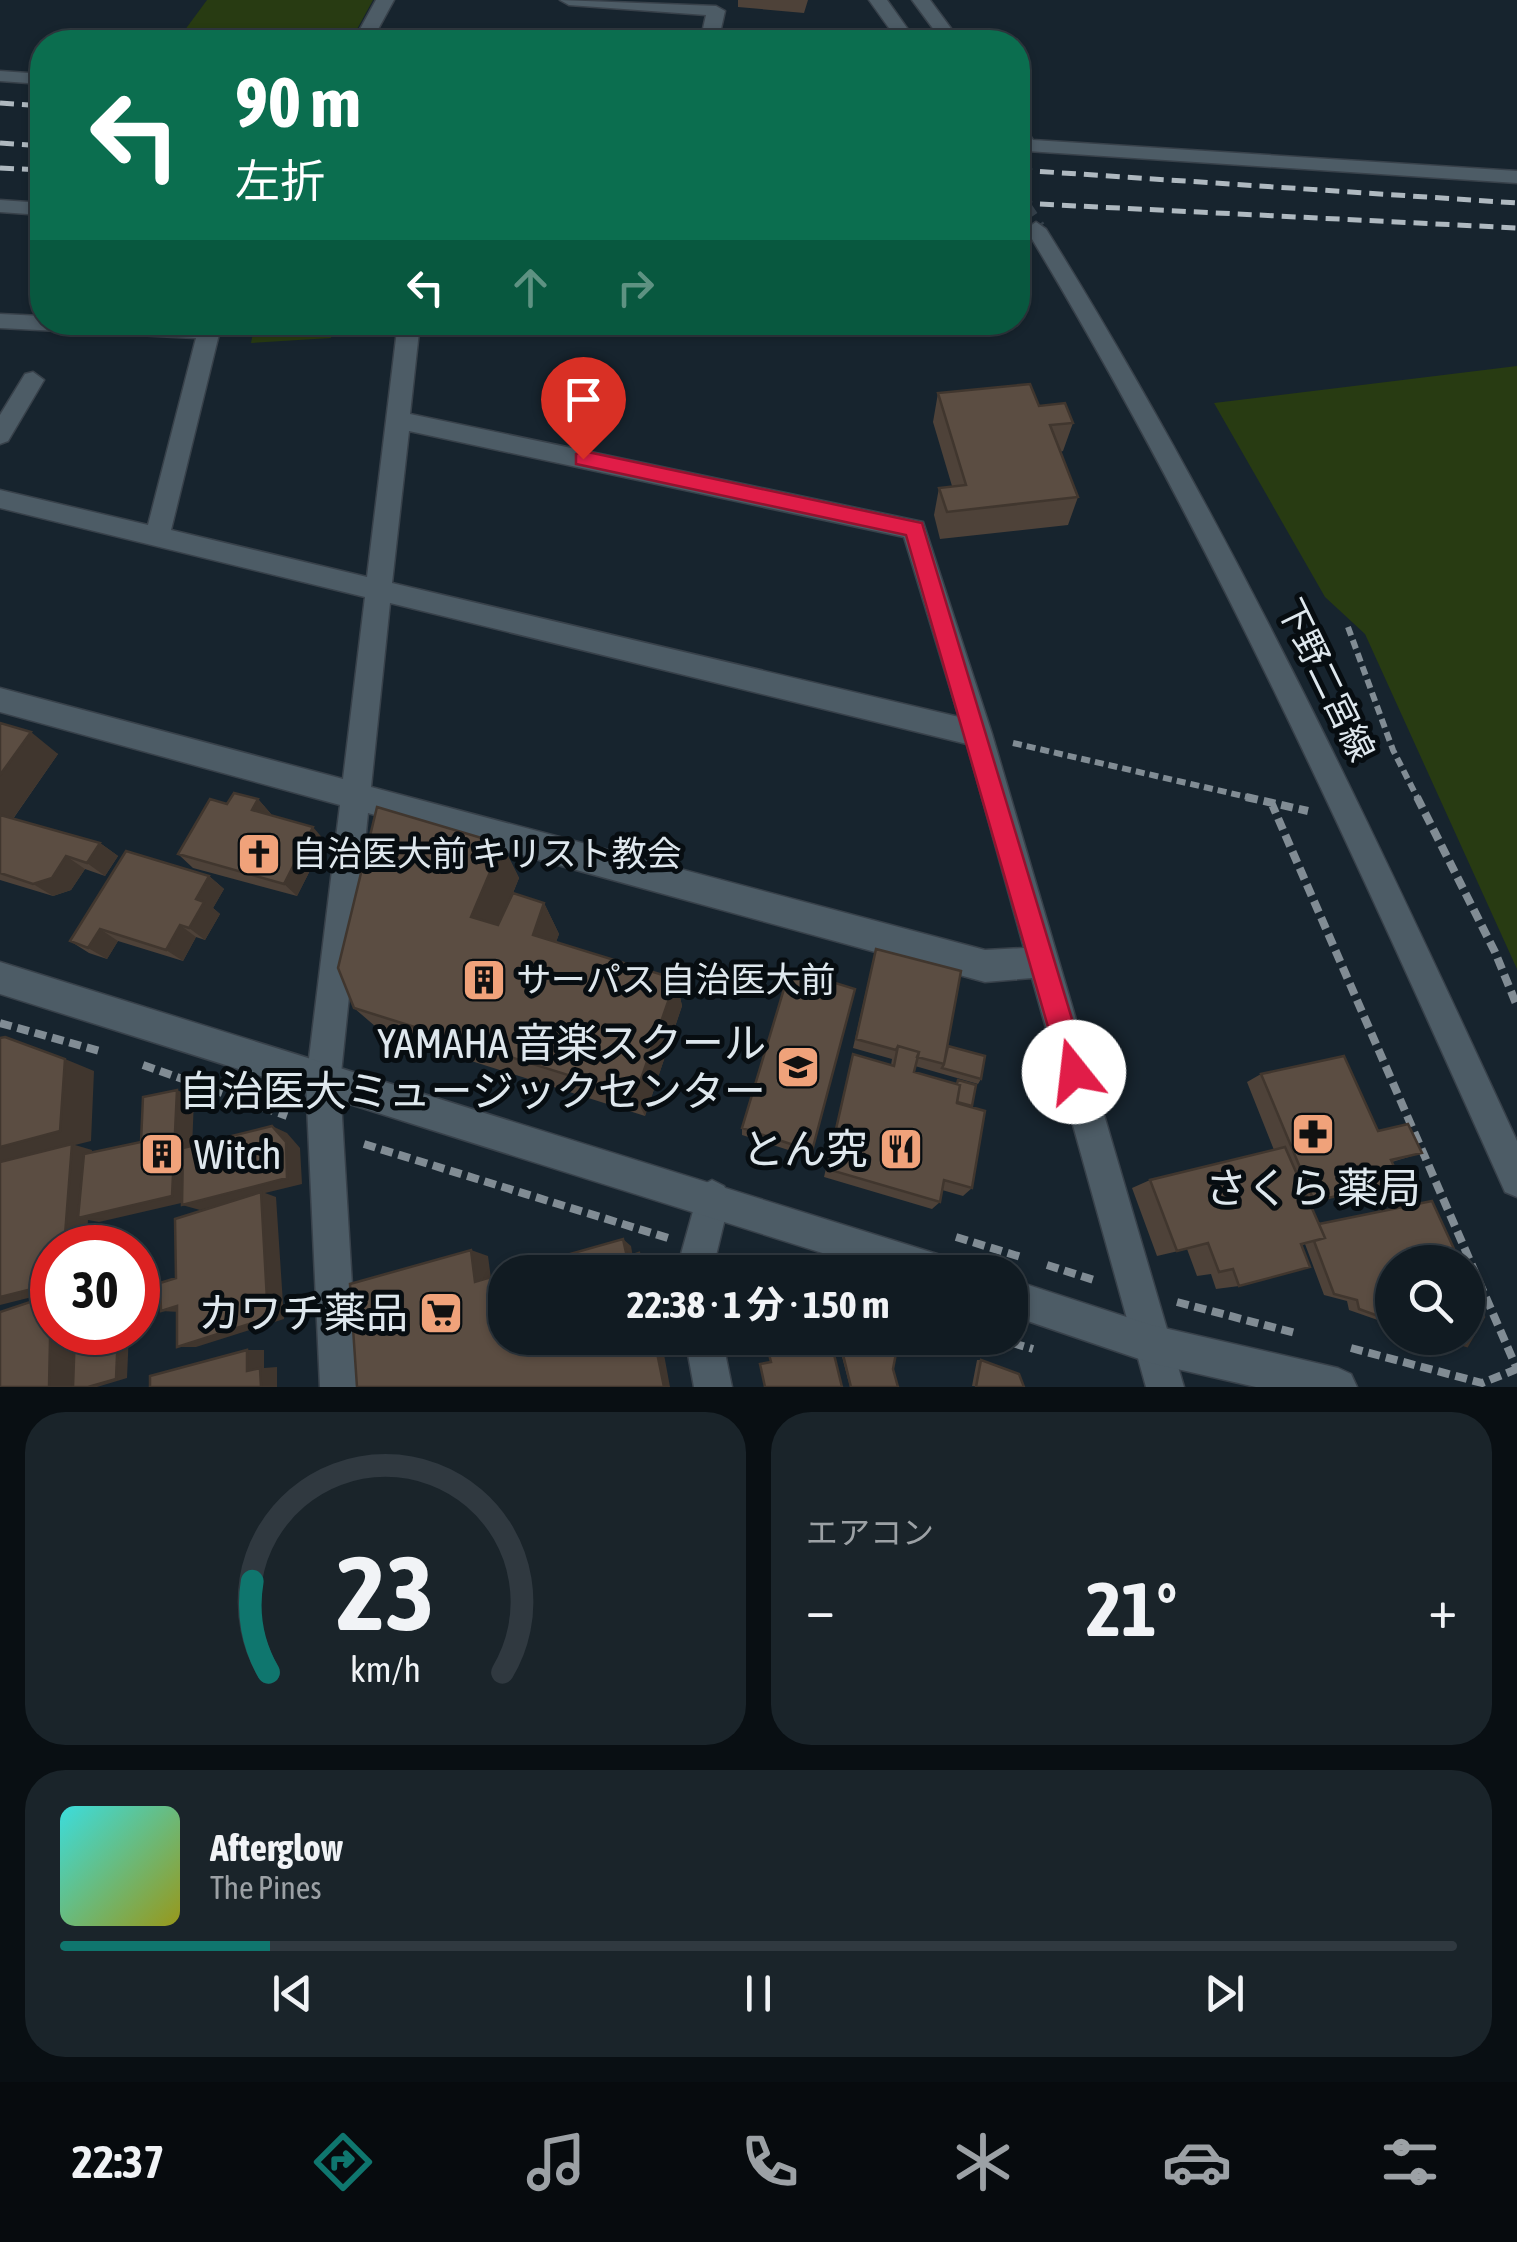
<!DOCTYPE html>
<html lang="ja">
<head>
<meta charset="utf-8">
<style>
	:root { --surface:#111b22; --page:#1a242a; --text:#f1f3f6; --muted:#9ca1a5; --line:#303940; --accent:#0f766e }
	body { margin:0; font-family:"Asap Condensed","Noto Sans JP",sans-serif; background:var(--page); color:var(--text); height:100vh; display:flex; flex-direction:column; font-size:38px; white-space:nowrap }
	* { box-sizing:border-box; margin:0 }
	p { font-size:32px; color:var(--muted) }
	.icon { flex:none; width:55px; height:55px; fill:none; stroke:currentColor; stroke-width:2; stroke-linecap:round; stroke-linejoin:round }
	.map { position:relative; height:1387px; overflow:hidden }
	.sheet { display:flex; flex-direction:column; gap:25px; padding:25px; background:#090f13; flex:1 }
	.sheet>* { flex:none }
	.top-card { position:absolute; left:30px; top:30px; width:1000px; height:305px; border-radius:40px; box-shadow:0 2px 8px #0004,0 0 0 2px var(--line); background:#0b6e4f; color:#fff; overflow:hidden }
	.tools { position:absolute; left:1375px; top:1245px; display:grid; gap:20px }
	.tools a { display:grid; place-items:center; width:110px; height:110px; border-radius:50%; background:var(--surface); box-shadow:0 2px 8px #0004,0 0 0 2px var(--line); font-size:50px }
	.speed { position:absolute; left:30px; top:1225px; display:flex; gap:20px; font-size:50px; font-weight:700; text-align:center }
	.speed>* { display:grid; place-content:center; width:130px; height:130px; border-radius:50%; background:var(--surface); box-shadow:0 2px 8px #0004,0 0 0 2px var(--line); line-height:1 }
	.speed .limit { border:15px solid #d22; background:#fff; color:#111 }
	.pin { position:absolute; display:grid; place-items:center; width:85px; height:85px; color:#fff; margin:-102px -42px; border-radius:50% 50% 50% 0; rotate:-45deg; box-shadow:0 0 10px #0007 }
	.pin .icon { rotate:45deg }
	.me { position:absolute; width:110px; margin:-55px; rotate:344deg; stroke-linejoin:round; filter:drop-shadow(0 0 8px #0008) }
	.turn { display:flex; align-items:center; gap:35px; height:210px; padding:0 40px; font-size:45px }
	.turn .icon { width:130px; height:130px; stroke-width:2.5 }
	.turn b { display:block; font-size:70px; line-height:85px }
	.lanes { display:flex; align-items:center; height:95px; padding:0 40px; background:#0003; justify-content:center; gap:50px; direction:ltr }
	.lanes .off { opacity:.35 }
	.big { font-size:75px; font-weight:700; line-height:1.1 }
	.sheet .card { flex:1; display:flex; flex-direction:column; justify-content:center; gap:15px; min-width:0; padding:0 35px; border-radius:40px; background:var(--page) }
	.sheet .dial { align-items:center; gap:0 }
	.dial svg { height:260px; overflow:visible; fill:none; stroke:var(--line); stroke-width:7; stroke-linecap:round; text-anchor:middle }
	.dial text { fill:var(--text); stroke:none }
	.song { display:flex; align-items:center; gap:30px }
	.cover { width:120px; height:120px; border-radius:15px; background:linear-gradient(135deg,hsl(180 70% 55%),hsl(60 70% 35%)) }
	.played { height:10px; border-radius:5px; background:linear-gradient(90deg,var(--accent) 15%,var(--line) 15%) }
	.keys { display:flex; justify-content:space-around; direction:ltr }
	.heat { display:flex; justify-content:space-between; align-items:center; font-size:55px; direction:ltr }
	.sheet .tiles { flex:1; display:grid; gap:25px; grid-template-columns:1fr 1fr }
	.card:last-child { grid-column:span 2 }
	.trip { position:absolute; left:488px; top:1255px; width:540px; height:100px; border-radius:40px; background:var(--surface); box-shadow:0 2px 8px #0004,0 0 0 2px var(--line); font-weight:700; line-height:100px; text-align:center }
	.tabs { display:flex; height:160px; justify-content:space-around; align-items:center; background:#070b0e; color:var(--muted) }
	.tabs .icon { width:70px; height:70px }
	.tabs .active { color:var(--accent) }
	.tabs b { font-size:45px; color:var(--text) }
	.map>svg:first-child { display:block }
	.green { fill:#283b12 }
	.lines { fill:none; stroke-linecap:round; stroke-linejoin:round }
	.secondary-tunnel { stroke:#35414b; stroke-width:20; stroke-dasharray:20 10; stroke-linecap:butt }
	.minor-casing { stroke:#38414a; stroke-width:3 }
	.tertiary-casing { stroke:#38414a; stroke-width:3 }
	.secondary-casing { stroke:#38414a; stroke-width:3 }
	.path-far1 { stroke:#818c94; stroke-width:6; stroke-dasharray:9 5; stroke-linecap:butt }
	.path { stroke:#818c94; stroke-width:8; stroke-dasharray:12 6; stroke-linecap:butt }
	.minor { fill:#4d5c66; fill-rule:evenodd }
	.tertiary { fill:#4d5c66; fill-rule:evenodd }
	.secondary { fill:#4d5c66; fill-rule:evenodd }
	.rail { stroke:#afb9c0; stroke-width:5; stroke-dasharray:14 8; stroke-linecap:butt }
	.wall { fill:#4e4239 }
	.shaded-wall { fill:#40362e }
	.building { fill:#5b4d42; stroke:#40362e; stroke-width:2.5 }
	.route { fill:#e11d48; stroke:#92132f; stroke-width:2.5 }
	.labels { text-anchor:middle; stroke-width:10; stroke-linejoin:round; paint-order:stroke }
	.street-label { font-size:35px; fill:#dee7ed; stroke:#070d11 }
	.poi-label { font-size:35px; fill:#dee7ed; stroke:#070d11; text-anchor:start }
	.near-poi-label { font-size:42px; fill:#dee7ed; stroke:#070d11; text-anchor:end }
</style>
</head>
<body>
<div class="map">
<svg width="1517" height="1387" viewBox="0 0 1517 1387">
	<rect width="100%" height="100%" fill="#17242e"/>
	<path class="green" d="M207 0H373L350 42H176Z
		M255 323V322L333 323 331 338 251 343Z
		M1517 366V969L1365 634 1325 597 1214 403Z"/>
	<g class="lines">
		<path class="secondary-tunnel" d="M1018 202 1036 229"/>
		<g class="minor-casing">
			<path id="minor" d="M376 0H394L371 42H353Z
				M560 0 716 6 725 11 718 42H700L706 15 569 5Z
				M912 0H930L961 42H943Z
				M0 71 42 74V84L0 81Z
				M1018 126 1025 128 1033 140 1517 171V183L1027 151 1018 145Z
				M0 200 42 203V215L0 212Z
				M0 314 42 316V322H222L171 530 367 577 398 322H420L410 414 923 522 992 734 1184 1387H1146L1032 978 985 982 368 813 340 1083 358 1387H320L306 1083 340 805 0 712V688L343 779 365 597 0 508V490L148 525 196 338 0 328ZM409 431 904 537 959 717 392 583ZM390 603 967 744 1024 948 985 950 371 787Z
				M33 372 44 380 8 441 0 444V415L25 374Z
				M712 1180 724 1186 730 1198 712 1272H676L700 1186Z
				M685 1338H722L732 1387H694Z"/>
		</g>
		<g class="tertiary-casing">
			<path id="tertiary" d="M0 962 937 1254 950 1259 955 1272H883L0 994Z
				M1010 1279 1151 1325 1338 1368 1351 1374 1357 1387H1256L1151 1363 1010 1315Z"/>
		</g>
		<g class="secondary-casing">
			<path id="secondary" d="M869 0H887L917 42H899Z
				M1036 222 1046 229C1228 521 1373 829 1517 1141V1197L1505 1192C1358 864 1212 537 1026 229Z"/>
		</g>
		<path class="path-far1" d="M1348 627 1393 750 1418 799
			M1013 743 1256 799"/>
		<path class="path" d="M1246 797 1308 811
			M1417 797 1495 952 1517 1006
			M1271 802 1517 1369
			M0 1023 103 1052
			M143 1065 287 1116
			M364 1144 668 1238
			M956 1237 1021 1257
			M736 1261 773 1272
			M1047 1265 1097 1281
			M1177 1302 1295 1333
			M995 1338 1033 1349
			M1351 1348 1482 1383 1517 1369"/>
		<use href="#minor" class="minor"/>
		<use href="#tertiary" class="tertiary"/>
		<use href="#secondary" class="secondary"/>
		<path class="rail" d="M0 103 42 106
			M0 143 42 146
			M0 168 42 170
			M1018 170 1517 203
			M1018 203 1517 228"/>
	</g>
	<path class="wall" d="M738 0H808L804 13 738 7Z
		M938 393 1039 406 1073 423 1063 451 1060 452 1078 497 1068 525 940 539 934 515 939 488 952 486 933 422Z
		M0 723 58 754 13 819 100 843 118 856 105 876 85 869 71 890 53 896 0 880Z
		M258 799 271 814 270 816 325 841 297 896 193 868 178 854 227 804Z
		M502 844 519 878 513 893 544 903 559 934 556 942 676 979 682 1006 645 1116 383 1033 354 1008Z
		M209 876 224 889 213 908 220 914 205 940 196 937 183 961 118 941 107 959 89 953 70 941Z
		M873 960 948 1046 981 1079 978 1084 915 1066 914 1072 956 1084 958 1080 972 1106V1188L963 1196 942 1190 940 1202 932 1209 824 1177 853 1054 891 1065 892 1059 853 1048Z
		M855 989 810 1157 742 1135V1128Z
		M1261 1074 1422 1153 1392 1162 1401 1182 1309 1203 1319 1224 1392 1262V1325L1349 1310 1347 1301 1324 1295 1305 1244 1239 1286 1216 1289 1211 1274 1197 1276 1187 1249 1157 1256 1132 1188 1150 1180 1274 1150 1247 1082Z
		M837 1338H899L893 1369 898 1387H850Z
		M1429 1338H1468L1467 1346H1455Z
		M977 1360H981L1024 1387 972 1386Z"/>
	<path class="shaded-wall" d="M31 732 58 754 0 837V775Z
		M258 799 271 814 265 825 252 810Z
		M313 827 325 841 297 896 284 884Z
		M100 843 118 856 105 876 87 863Z
		M502 844 519 878 491 947 471 917Z
		M66 856 85 869 71 890 53 896 33 884Z
		M209 876 224 889 213 908 220 914 205 940 189 928 196 899Z
		M544 903 559 934 548 964 533 935Z
		M180 925 196 937 183 961 166 950Z
		M100 929 118 941 107 959 88 948Z
		M676 979 682 1006 645 1116 635 1096Z
		M65 1059 94 1071 91 1141 75 1145 92 1150 88 1215 177 1090 194 1098 190 1201 99 1222 88 1220 86 1248H64L0 1163V1147Z
		M272 1126 287 1133 300 1148 302 1184 265 1193 276 1197 284 1319 196 1347H177L261 1194 200 1210 182 1205Z
		M623 1239 631 1246 634 1263 627 1257Z
		M471 1250 488 1256 492 1286 475 1282Z
		M639 1253 646 1259 648 1272H642Z
		M52 1284V1292L0 1305V1297Z
		M51 1295 52 1296V1332H73V1387H49Z
		M177 1306 180 1312 161 1311Z
		M118 1332H129L127 1378 97 1387H88Z
		M654 1338H661L670 1387H664Z
		M247 1350H264V1368L277 1367V1387H261L247 1371Z"/>
	<path class="building" d="M1030 384 1039 406 1065 403 1073 423 1050 425 1078 497 947 512 939 488 966 485 938 393Z
		M0 723 31 732 0 775Z
		M234 793 258 799 252 810 313 827 284 884 178 854 210 799 227 804Z
		M377 807 502 844 471 917 498 925 513 893 544 903 533 935 676 979 635 1096 354 1008 338 968Z
		M0 815 100 843 87 863 66 856 52 878 33 884 0 873Z
		M126 851 209 876 196 899 204 902 189 928 180 925 166 950 100 929 88 948 70 941Z
		M876 949 961 971 944 1064 917 1057 919 1052 898 1046 896 1050 856 1039Z
		M790 969 855 989 812 1151 742 1128Z
		M5 1037 65 1059 60 1131 0 1147V1038Z
		M898 1046 919 1052 914 1072 960 1085 957 1103 985 1111 972 1188 944 1180 940 1202 827 1169 853 1054 894 1066Z
		M948 1046 985 1056 981 1079 942 1068 944 1064Z
		M1344 1056 1378 1131 1408 1124 1422 1153 1391 1160 1401 1182 1314 1201 1261 1074Z
		M958 1080 976 1085 972 1106 957 1102 960 1085 957 1084Z
		M177 1090 172 1196 78 1218 84 1154 141 1142 143 1097Z
		M272 1126 286 1142 287 1178 182 1205 183 1148Z
		M72 1144 64 1248H52V1284L0 1297V1162Z
		M1285 1147 1325 1238 1301 1244 1310 1267 1239 1286 1233 1269 1219 1272 1208 1243 1177 1251 1150 1180Z
		M261 1192 268 1318 177 1347V1306L161 1311 160 1283 176 1278 175 1219Z
		M1432 1201 1460 1262H1392V1321L1359 1309 1357 1300 1334 1294 1314 1241 1325 1238 1319 1224Z
		M623 1239 627 1257 639 1253 642 1272H506Z
		M471 1250 475 1282 505 1273V1338H654L664 1387H357L350 1284Z
		M1468 1280 1484 1317 1467 1346 1441 1338H1468Z
		M51 1295 49 1387H0V1312Z
		M75 1332H118L116 1379 88 1387H73Z
		M765 1338H830L842 1387H765L760 1364 771 1362Z
		M839 1338H899L893 1369 898 1387H851Z
		M247 1350V1371L260 1368 261 1387H150V1376Z
		M981 1360 1019 1374 1024 1387H976Z"/>
	<path class="route" d="M583 451 922 523 1088 1072 1084 1082 1074 1086 1065 1082 1061 1072 906 535 576 464V454Z"/>
	<defs>
		<g id="church-square" transform="scale(2.25)"><rect x="-9" y="-9" width="18" height="18" rx="4" fill="#f0a27a" stroke="#070d11"/><path d="M-1.2-6h2.4v3.5h3.3v2.4h-3.3V6h-2.4V-.1h-3.3v-2.4h3.3Z" fill="#111"/></g>
		<g id="building-square" transform="scale(2.25)"><rect x="-9" y="-9" width="18" height="18" rx="4" fill="#f0a27a" stroke="#070d11"/><path d="M-4-6H4V6H1V3H-1V6H-4ZM-2.5-4.3h1.7v1.8h-1.7ZM.8-4.3h1.7v1.8H.8ZM-2.5-1h1.7V.8h-1.7ZM.8-1h1.7V.8H.8Z" fill="#111"/></g>
		<g id="school-square" transform="scale(2.25)"><rect x="-9" y="-9" width="18" height="18" rx="4" fill="#f0a27a" stroke="#070d11"/><path d="M0-5L7-2L0 1L-7-2ZM-4 1L0 2.5L4 1V4Q0 6-4 4Z" fill="#111"/></g>
		<g id="pharmacy-square" transform="scale(2.25)"><rect x="-9" y="-9" width="18" height="18" rx="4" fill="#f0a27a" stroke="#070d11"/><path d="M-2-6h4v4h4v4h-4v4h-4v-4h-4v-4h4Z" fill="#111"/></g>
		<g id="restaurant-square" transform="scale(2.25)"><rect x="-9" y="-9" width="18" height="18" rx="4" fill="#f0a27a" stroke="#070d11"/><path d="M-5-6h1v4h1v-4h1v4h1v-4h1v5L-1.5 .5V6h-2V.5L-5-1ZM5-6V6H3V1.5H1.5Q1.5-4 5-6Z" fill="#111"/></g>
		<g id="supermarket-square" transform="scale(2.25)"><rect x="-9" y="-9" width="18" height="18" rx="4" fill="#f0a27a" stroke="#070d11"/><path d="M-6-5.5h2.5l.6 2H6L4.5 2H-2.5L-4.4-4H-6ZM-1.5 3.2a1.3 1.3 0 1 0 .1 0ZM3 3.2a1.3 1.3 0 1 0 .1 0Z" fill="#111"/></g>
	</defs>
	<g fill-rule="evenodd">
		<use href="#church-square" x="259" y="854"/>
		<use href="#building-square" x="484" y="980"/>
		<use href="#school-square" x="798" y="1067"/>
		<use href="#pharmacy-square" x="1313" y="1134"/>
		<use href="#restaurant-square" x="901" y="1149"/>
		<use href="#building-square" x="162" y="1154"/>
		<use href="#supermarket-square" x="441" y="1313"/>
	</g>
	<g class="labels">
		<g class="street-label">
			<text transform="translate(1326 680) rotate(64)" y="12">下野二宮線</text>
		</g>
		<g class="poi-label">
			<text x="292" y="866">自治医大前 キリスト教会</text>
			<text x="516" y="992">サーパス 自治医大前</text>
		</g>
		<g class="near-poi-label">
			<text x="766" y="1058">YAMAHA 音楽スクール<tspan x="766" dy="48">自治医大ミュージックセンター</tspan></text>
			<text x="868" y="1164">とん究</text>
			<text x="194" y="1169" text-anchor="start">Witch</text>
			<text x="1313" y="1203" text-anchor="middle">さくら 薬局</text>
			<text x="408" y="1328">カワチ薬品</text>
		</g>
	</g>
</svg>
<div class="tools">
<a><svg class="icon" aria-label="search" viewBox="0 0 24 24"><circle cx="10" cy="10" r="6"/><path d="M15 15l6 6"/></svg></a>
</div>
<div class="speed"><div class="limit">30</div></div>
<div class="pin" style="left:583px;top:459px;background:#d93025"><svg class="icon" aria-label="arrive" viewBox="0 0 24 24"><path d="M6 21V4h12l-3 4 3 4H6"/></svg></div>
<svg class="me" style="left:1074px;top:1072px" viewBox="-20 -20 40 40"><circle r="19" fill="#fff"/><path d="M0-13L10 11 0 6-10 11z" fill="#e11d48"/></svg>
<div class="trip">22:38 · 1 分 · 150 m</div>
<div class="top-card">
<div class="turn"><svg class="icon" aria-label="left" viewBox="0 0 24 24"><path d="M17 20v-9H6M10 6l-5 5 5 5"/></svg><div><b>90 m</b>左折</div></div>
<div class="lanes"><svg class="icon" aria-label="left" viewBox="0 0 24 24"><path d="M17 20v-9H6M10 6l-5 5 5 5"/></svg><svg class="icon off" aria-label="ahead" viewBox="0 0 24 24"><path d="M12 20V5M6 11l6-6 6 6"/></svg><svg class="icon off" aria-label="right" viewBox="0 0 24 24"><path d="M7 20v-9h11M14 6l5 5-5 5"/></svg></div>
</div>
</div>
<section class="sheet">
<div class="tiles">
<div class="card dial"><svg viewBox="0 0 100 80">
<path d="M14 69A42 42 0 1 1 86 69"/>
<path d="M14 69A42 42 0 0 1 9 41" stroke="#0f766e"/>
<text x="50" y="56" font-size="32" font-weight="700">23</text>
<text x="50" y="72" font-size="11">km/h</text>
</svg></div>
<div class="card"><p>エアコン</p>
<div class="heat"><a>−</a><b class="big">21°</b><a>+</a></div>
</div>
<div class="card">
<div class="song"><i class="cover"></i><div><b>Afterglow</b><p>The Pines</p></div></div>
<div class="played"></div>
<div class="keys"><svg class="icon" aria-label="previous" viewBox="0 0 24 24"><path d="M18 5L8 12l10 7zM5 5v14"/></svg><svg class="icon" aria-label="pause" viewBox="0 0 24 24"><path d="M8 5v14M16 5v14"/></svg><svg class="icon" aria-label="next" viewBox="0 0 24 24"><path d="M6 5l10 7-10 7zM19 5v14"/></svg></div>
</div>
</div>
</section>
<nav class="tabs">
<b>22:37</b>
<svg class="icon active" aria-label="directions" viewBox="0 0 24 24"><path d="M12 3l9 9-9 9-9-9zM9 14v-3h6M13 9l2 2-2 2"/></svg>
<svg class="icon" aria-label="music" viewBox="0 0 24 24"><path d="M9 18V5l10-2v13"/><circle cx="6" cy="18" r="3"/><circle cx="16" cy="16" r="3"/></svg>
<svg class="icon" aria-label="phone" viewBox="0 0 24 24"><path d="M5 4h4l2 5-3 2q2 4 5 5l2-3 5 2v4C11 20 4 13 5 4z"/></svg>
<svg class="icon" aria-label="climate" viewBox="0 0 24 24"><path d="M12 3v18M4 7l16 10M4 17L20 7"/></svg>
<svg class="icon" aria-label="car" viewBox="0 0 24 24"><path d="M5 17H2v-5l4-1 3-4h7l3 4 3 1v5h-3M9 17h6M6 11h13"/><circle cx="7" cy="17" r="2"/><circle cx="17" cy="17" r="2"/></svg>
<svg class="icon" aria-label="filters" viewBox="0 0 24 24"><path d="M4 7h16M4 17h16"/><circle cx="9" cy="7" r="2"/><circle cx="15" cy="17" r="2"/></svg>
</nav>
</body>
</html>
